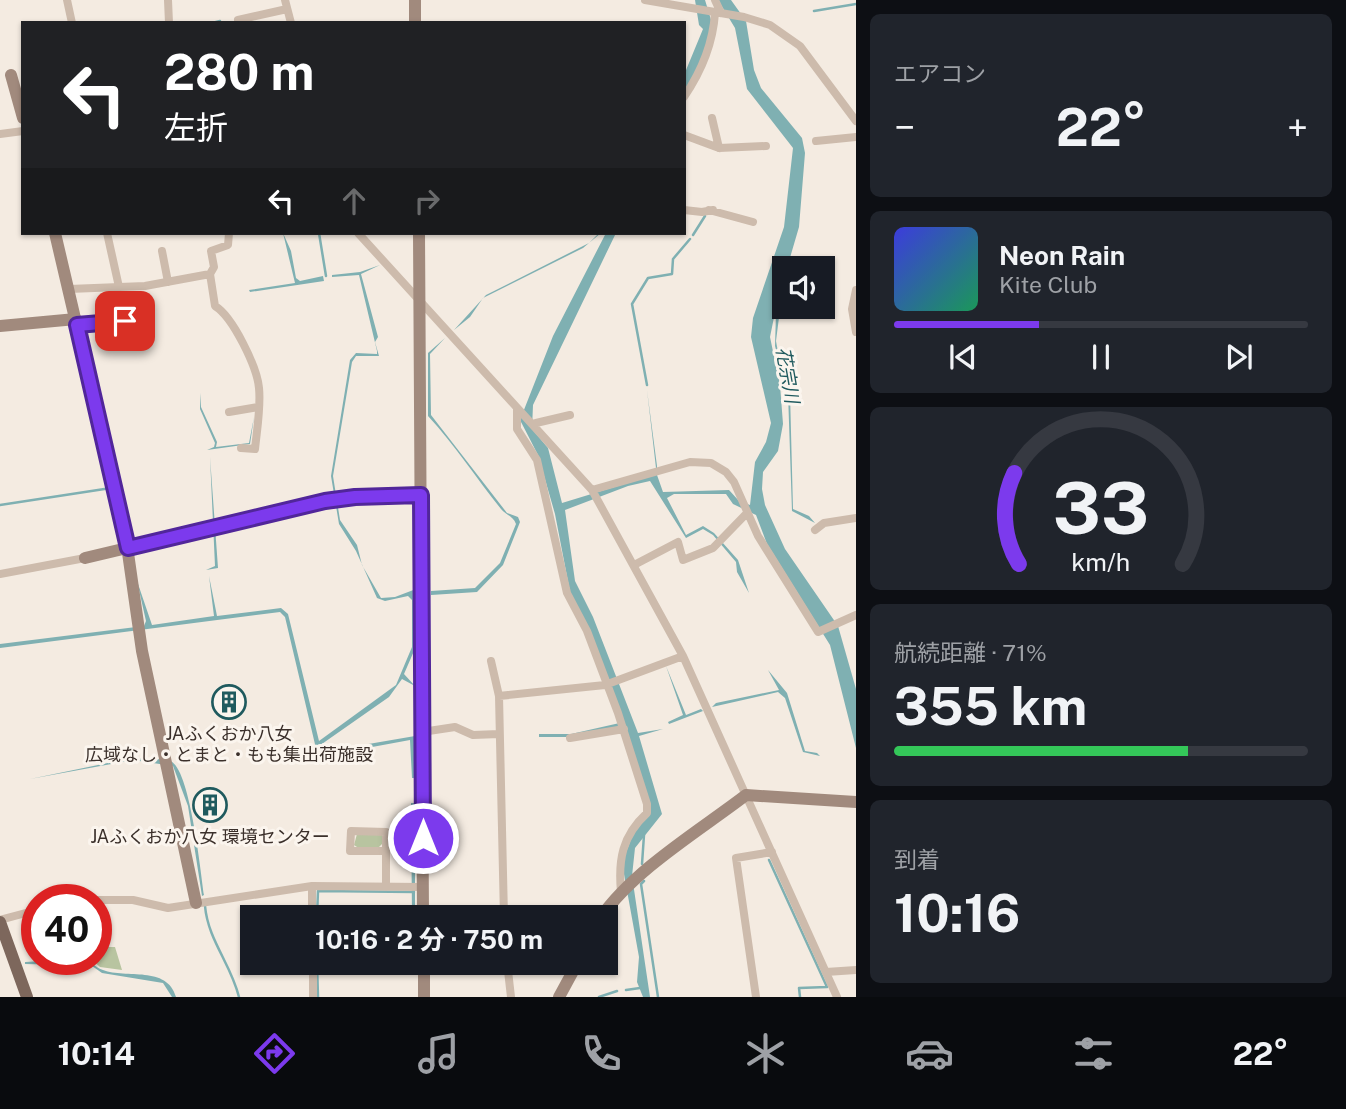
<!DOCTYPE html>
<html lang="ja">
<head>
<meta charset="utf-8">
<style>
	:root { --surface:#171b24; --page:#20242c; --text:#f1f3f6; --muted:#9ea1a6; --line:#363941; --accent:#7c3aed }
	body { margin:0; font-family:"Public Sans","Noto Sans JP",sans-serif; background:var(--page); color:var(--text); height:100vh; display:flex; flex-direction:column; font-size:26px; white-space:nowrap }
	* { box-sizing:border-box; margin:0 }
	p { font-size:23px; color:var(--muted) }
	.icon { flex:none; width:38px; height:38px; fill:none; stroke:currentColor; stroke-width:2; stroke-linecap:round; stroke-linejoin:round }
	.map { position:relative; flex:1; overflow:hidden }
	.sheet { display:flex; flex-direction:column; gap:14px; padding:14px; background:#0d0f14; width:490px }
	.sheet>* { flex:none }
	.top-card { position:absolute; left:21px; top:21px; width:665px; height:214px; border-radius:0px; box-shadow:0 2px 5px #0004; background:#202124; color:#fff; overflow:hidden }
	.buttons { position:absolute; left:772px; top:256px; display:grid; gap:14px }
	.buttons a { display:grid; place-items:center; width:63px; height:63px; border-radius:0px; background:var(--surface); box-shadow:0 2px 5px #0004; font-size:35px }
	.speed { position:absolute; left:21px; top:884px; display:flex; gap:14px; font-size:35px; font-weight:700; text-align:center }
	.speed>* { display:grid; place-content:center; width:91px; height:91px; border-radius:50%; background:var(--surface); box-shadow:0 2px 5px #0004; line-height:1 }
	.speed .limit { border:10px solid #d22; background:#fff; color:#111 }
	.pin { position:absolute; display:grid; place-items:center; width:60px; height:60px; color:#fff; margin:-30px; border-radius:14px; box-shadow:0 4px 10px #0006 }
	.me { position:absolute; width:77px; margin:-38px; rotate:0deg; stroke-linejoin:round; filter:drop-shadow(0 0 5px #0008) }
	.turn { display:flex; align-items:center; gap:24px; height:147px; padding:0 28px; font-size:32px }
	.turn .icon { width:91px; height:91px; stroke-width:2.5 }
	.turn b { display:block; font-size:49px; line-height:60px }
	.lanes { display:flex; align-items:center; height:66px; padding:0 28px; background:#0003; justify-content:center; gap:35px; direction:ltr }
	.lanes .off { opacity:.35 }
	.big { font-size:52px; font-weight:700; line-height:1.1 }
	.sheet .widget { flex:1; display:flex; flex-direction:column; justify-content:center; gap:10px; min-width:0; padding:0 24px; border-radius:10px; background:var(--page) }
	.sheet .dial { align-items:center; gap:0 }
	.dial svg { height:182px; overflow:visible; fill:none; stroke:var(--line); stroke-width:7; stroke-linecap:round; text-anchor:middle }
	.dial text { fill:var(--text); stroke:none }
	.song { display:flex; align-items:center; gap:21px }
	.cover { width:84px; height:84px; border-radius:10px; background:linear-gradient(135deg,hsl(240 70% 55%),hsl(150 70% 35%)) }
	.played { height:7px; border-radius:4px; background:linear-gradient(90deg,var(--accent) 35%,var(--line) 35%) }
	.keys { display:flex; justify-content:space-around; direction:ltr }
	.heat { display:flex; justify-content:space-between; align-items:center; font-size:38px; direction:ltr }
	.charge { height:10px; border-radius:5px; background:linear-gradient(90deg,#34c759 71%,var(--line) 0) }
	.trip { position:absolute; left:240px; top:905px; width:378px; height:70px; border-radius:0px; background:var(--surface); box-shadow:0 2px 5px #0004; font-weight:700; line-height:70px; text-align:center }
	.menu { display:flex; height:112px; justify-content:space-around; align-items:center; background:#090b0e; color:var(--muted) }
	.menu .icon { width:49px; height:49px }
	.menu .on { color:var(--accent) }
	.menu b { font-size:32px; color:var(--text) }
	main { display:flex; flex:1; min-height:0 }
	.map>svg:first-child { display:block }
	.green { fill:#b8c4a0 }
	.water { fill:#7fb0b2 }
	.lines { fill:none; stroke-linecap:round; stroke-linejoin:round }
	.stream { stroke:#7fb0b2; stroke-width:2.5 }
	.street { stroke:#cdbbac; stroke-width:8 }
	.secondary { stroke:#a18a7d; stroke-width:12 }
	.primary { stroke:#7d675c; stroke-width:12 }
	.route-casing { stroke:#51269a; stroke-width:18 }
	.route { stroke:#7c3aed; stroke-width:12 }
	.labels { text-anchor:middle; stroke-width:6; stroke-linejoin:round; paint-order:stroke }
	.poi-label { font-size:18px; fill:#3b302b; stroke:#fbf5ee }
	.water-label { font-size:19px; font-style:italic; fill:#1f5a5e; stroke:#fbf5ee }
</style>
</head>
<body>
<main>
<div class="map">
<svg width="856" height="997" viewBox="0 0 856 997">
	<rect width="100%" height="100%" fill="#f4ebe1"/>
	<path class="green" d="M357 834 382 835V844L378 848 357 847 354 845Z
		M96 947H115L122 970 100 967 91 959H96Z"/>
	<path class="water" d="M695 0H705L712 23 700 67 684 92V75L703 29 699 25Z
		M718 0H731L746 21 754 70 761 88 802 138 805 153 799 227 787 268H784L770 337 780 385 783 424 778 451 763 472 762 489 765 505 785 549 838 626 856 689V748L830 645 767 544 756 515 733 504 726 494H674L667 498 686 535 703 526 714 533 738 560 749 593 737 572 736 562 713 535 703 529 686 538 650 481 628 486 565 510 575 581 593 617 638 733 663 729 639 736 662 814 635 848 632 876 650 997H643L637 982 639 957 622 863 636 826 649 815 625 726 571 737H539V734H571L624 722 570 592 555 514 538 455 520 420 553 336 606 233H616L533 405 532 429 548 448 562 503 647 477 656 468 647 390 657 466V475L663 492 729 490 739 501 750 505 755 462 766 442 771 423 751 337 753 318 784 227 793 148 747 89 735 28Z
		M283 233 291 251 296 278 300 281 323 276 324 281 250 292 249 290 295 283Z
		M599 233H601L583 248 483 298 470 317 454 330 486 295 589 243Z
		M380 265 361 274 378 337 375 342 379 356H356L352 362 333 476 340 520 357 545 362 565 381 598 395 597 416 589 417 644 404 674 415 686 402 679 389 697 319 746 322 752 415 736V778H412L410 740 318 757 285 617 280 612 0 648V644L144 626 146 621 137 581 152 625 214 616 209 576 217 616 281 608 288 614 319 741 396 685 412 647V600L408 596 385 601 377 598 356 551 339 524 331 476 350 360 356 353 377 354V351L359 275 332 277V275L360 272Z
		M784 278 776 341 781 369 790 393 793 509 809 516 815 523 792 511 788 393 775 346 776 313Z
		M445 338 430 354 431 415 507 513 518 517 520 522 503 565 477 592 431 595V591L475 588 500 563 516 524C513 516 506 515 501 509 476 478 455 445 428 416V353Z
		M200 393 201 407 217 442 216 447 249 443 254 417 250 444 207 450 214 447 215 443 200 409Z
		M210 457 218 568 206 570 215 566Z
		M666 666 686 715 701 709 703 711 669 724 668 722 683 715Z
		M768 670 787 693 805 751 817 753 820 756 803 752 785 698 778 692 712 707 716 703 779 690Z
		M132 758C143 759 159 758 170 761 190 767 201 874 204 895L202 896 188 806 173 766 133 760 30 779Z
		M411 803H415V917H412Z
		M78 959C91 959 92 966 103 970 126 979 167 965 176 997H172L163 983 102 973 85 961 66 965 25 964V962Z"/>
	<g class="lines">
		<path class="stream" d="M814 11 856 4
			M212 23 220 21
			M319 233 326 276
			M693 235 705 216
			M647 385 632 304 648 278 672 274 673 259 690 239
			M0 505 111 488
			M769 860 827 987 799 988 800 997
			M642 864 644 835
			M644 881 641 884 658 997
			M205 906C208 940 231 964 239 997
			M317 917 318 891 414 892
			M317 962 318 997
			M626 990 640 988
			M599 997 617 991"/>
		<path class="street" d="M67 0 72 23
			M168 0 169 23
			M285 0 291 23
			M645 0 744 17 770 25 800 46 856 121
			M715 0 721 13
			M238 20 287 9
			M684 97C701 72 713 43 715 13
			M712 118 719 148 766 146
			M0 134 23 131
			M684 135 719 148
			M816 141 856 137
			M684 210 702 212 713 210
			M709 210 753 222
			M107 233 119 287
			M229 233 228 245 211 251 214 267 210 274 215 306C233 317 257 367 259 388 261 407 257 429 255 449L241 448
			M358 233 592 490 683 656 837 997
			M162 251 168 282
			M69 289 145 286 210 274
			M856 290 852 309 856 332
			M77 325 149 319
			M517 409V429L537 460 567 593 587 631 618 713 647 804V813C622 836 618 860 621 892
			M229 412 258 407
			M536 428V423L570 415
			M592 490 690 462 711 463 726 472 734 482 758 536 818 632 856 615
			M815 530 824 523 856 518
			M634 565 678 542 683 560 713 548 747 513
			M0 574 85 558
			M491 661 499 696
			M422 732 455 727 473 735 499 734
			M570 738 624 729
			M315 751 321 750
			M386 851H350L351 831 386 832V887
			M312 886V917
			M75 900H133L168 908 312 886 423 887
			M504 917 499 696 605 685 683 656
			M0 920 37 910
			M313 962V997
			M507 962 511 997
			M826 972 856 970
			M756 997 736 858 772 852"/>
		<path class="secondary" d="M415 23V0
			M11 75 23 118
			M55 233 125 532 142 651 196 903
			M419 233 423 917
			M0 326 76 319
			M85 558 325 501 355 497 421 495
			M601 917C635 869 699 831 746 795L856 802
			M424 962V997
			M559 997 578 962"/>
		<path class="primary" d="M0 922 27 997"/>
	</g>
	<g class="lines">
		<g class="route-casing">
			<path id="route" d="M125 321 77 325 128 548 325 501 355 497 421 495 423 838"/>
		</g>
		<use href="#route" class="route"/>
	</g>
	<defs>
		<g id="building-ring" transform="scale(1.75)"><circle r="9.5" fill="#fbf5ee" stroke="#1f5a5e" stroke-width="1.5"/><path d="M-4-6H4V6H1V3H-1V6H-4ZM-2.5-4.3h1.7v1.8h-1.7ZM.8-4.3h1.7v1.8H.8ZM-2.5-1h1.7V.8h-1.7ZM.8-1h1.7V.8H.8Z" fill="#1f5a5e"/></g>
	</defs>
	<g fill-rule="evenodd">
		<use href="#building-ring" x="229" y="702"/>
		<use href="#building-ring" x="210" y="805"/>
	</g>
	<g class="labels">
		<g class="poi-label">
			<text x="229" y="740">JAふくおか八女<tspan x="229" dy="21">広域なし・とまと・もも集出荷施設</tspan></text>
			<text x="210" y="843">JAふくおか八女 環境センター</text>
		</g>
		<g class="water-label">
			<text transform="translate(788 375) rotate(80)" y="7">花宗川</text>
		</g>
	</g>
</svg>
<div class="buttons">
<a><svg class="icon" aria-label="sound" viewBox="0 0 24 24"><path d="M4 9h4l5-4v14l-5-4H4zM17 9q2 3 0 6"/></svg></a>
</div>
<div class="speed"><div class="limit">40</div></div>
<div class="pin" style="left:125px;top:321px;background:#d93025"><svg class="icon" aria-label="arrive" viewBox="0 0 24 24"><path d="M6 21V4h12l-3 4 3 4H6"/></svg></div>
<svg class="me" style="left:423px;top:838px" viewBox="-20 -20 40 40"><circle r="17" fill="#7c3aed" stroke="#fff" stroke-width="3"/><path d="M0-11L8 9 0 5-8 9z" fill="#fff"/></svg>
<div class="trip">10:16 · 2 分 · 750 m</div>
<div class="top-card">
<div class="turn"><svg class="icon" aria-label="left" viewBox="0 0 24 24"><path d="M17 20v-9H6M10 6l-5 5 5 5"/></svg><div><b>280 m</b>左折</div></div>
<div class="lanes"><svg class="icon" aria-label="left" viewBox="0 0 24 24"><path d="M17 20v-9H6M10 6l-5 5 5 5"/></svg><svg class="icon off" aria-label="ahead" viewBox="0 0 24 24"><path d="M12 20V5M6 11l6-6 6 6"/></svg><svg class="icon off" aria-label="right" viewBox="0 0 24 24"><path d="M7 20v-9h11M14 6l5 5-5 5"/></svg></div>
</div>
</div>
<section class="sheet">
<div class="widget"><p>エアコン</p>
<div class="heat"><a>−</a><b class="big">22°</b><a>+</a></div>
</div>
<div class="widget">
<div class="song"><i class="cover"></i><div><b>Neon Rain</b><p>Kite Club</p></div></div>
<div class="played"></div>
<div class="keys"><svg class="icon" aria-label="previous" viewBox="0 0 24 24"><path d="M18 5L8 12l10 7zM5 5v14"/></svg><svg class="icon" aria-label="pause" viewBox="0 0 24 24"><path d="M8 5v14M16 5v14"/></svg><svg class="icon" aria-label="next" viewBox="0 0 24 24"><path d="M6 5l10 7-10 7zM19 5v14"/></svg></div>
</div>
<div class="widget dial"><svg viewBox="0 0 100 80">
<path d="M14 69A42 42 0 1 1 86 69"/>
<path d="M14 69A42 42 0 0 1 12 29" stroke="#7c3aed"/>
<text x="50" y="56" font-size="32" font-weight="700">33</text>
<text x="50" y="72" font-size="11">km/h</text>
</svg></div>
<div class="widget"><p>航続距離 · 71%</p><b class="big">355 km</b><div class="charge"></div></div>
<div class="widget"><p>到着</p><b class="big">10:16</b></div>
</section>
</main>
<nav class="menu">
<b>10:14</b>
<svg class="icon on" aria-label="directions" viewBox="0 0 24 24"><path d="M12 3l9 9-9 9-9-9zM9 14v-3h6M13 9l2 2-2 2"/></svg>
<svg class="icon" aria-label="music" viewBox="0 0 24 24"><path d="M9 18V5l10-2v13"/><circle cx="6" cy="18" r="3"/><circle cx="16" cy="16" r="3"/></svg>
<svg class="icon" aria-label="phone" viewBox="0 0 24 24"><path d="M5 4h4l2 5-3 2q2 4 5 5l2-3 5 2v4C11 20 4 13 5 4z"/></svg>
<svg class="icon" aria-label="climate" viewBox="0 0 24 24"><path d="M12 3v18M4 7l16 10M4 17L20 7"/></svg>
<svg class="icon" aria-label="car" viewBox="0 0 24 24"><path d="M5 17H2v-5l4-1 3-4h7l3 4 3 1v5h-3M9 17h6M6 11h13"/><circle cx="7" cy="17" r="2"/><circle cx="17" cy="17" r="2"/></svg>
<svg class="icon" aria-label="filters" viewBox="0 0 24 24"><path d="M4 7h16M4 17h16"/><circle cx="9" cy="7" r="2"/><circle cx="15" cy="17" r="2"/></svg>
<b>22°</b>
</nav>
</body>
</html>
